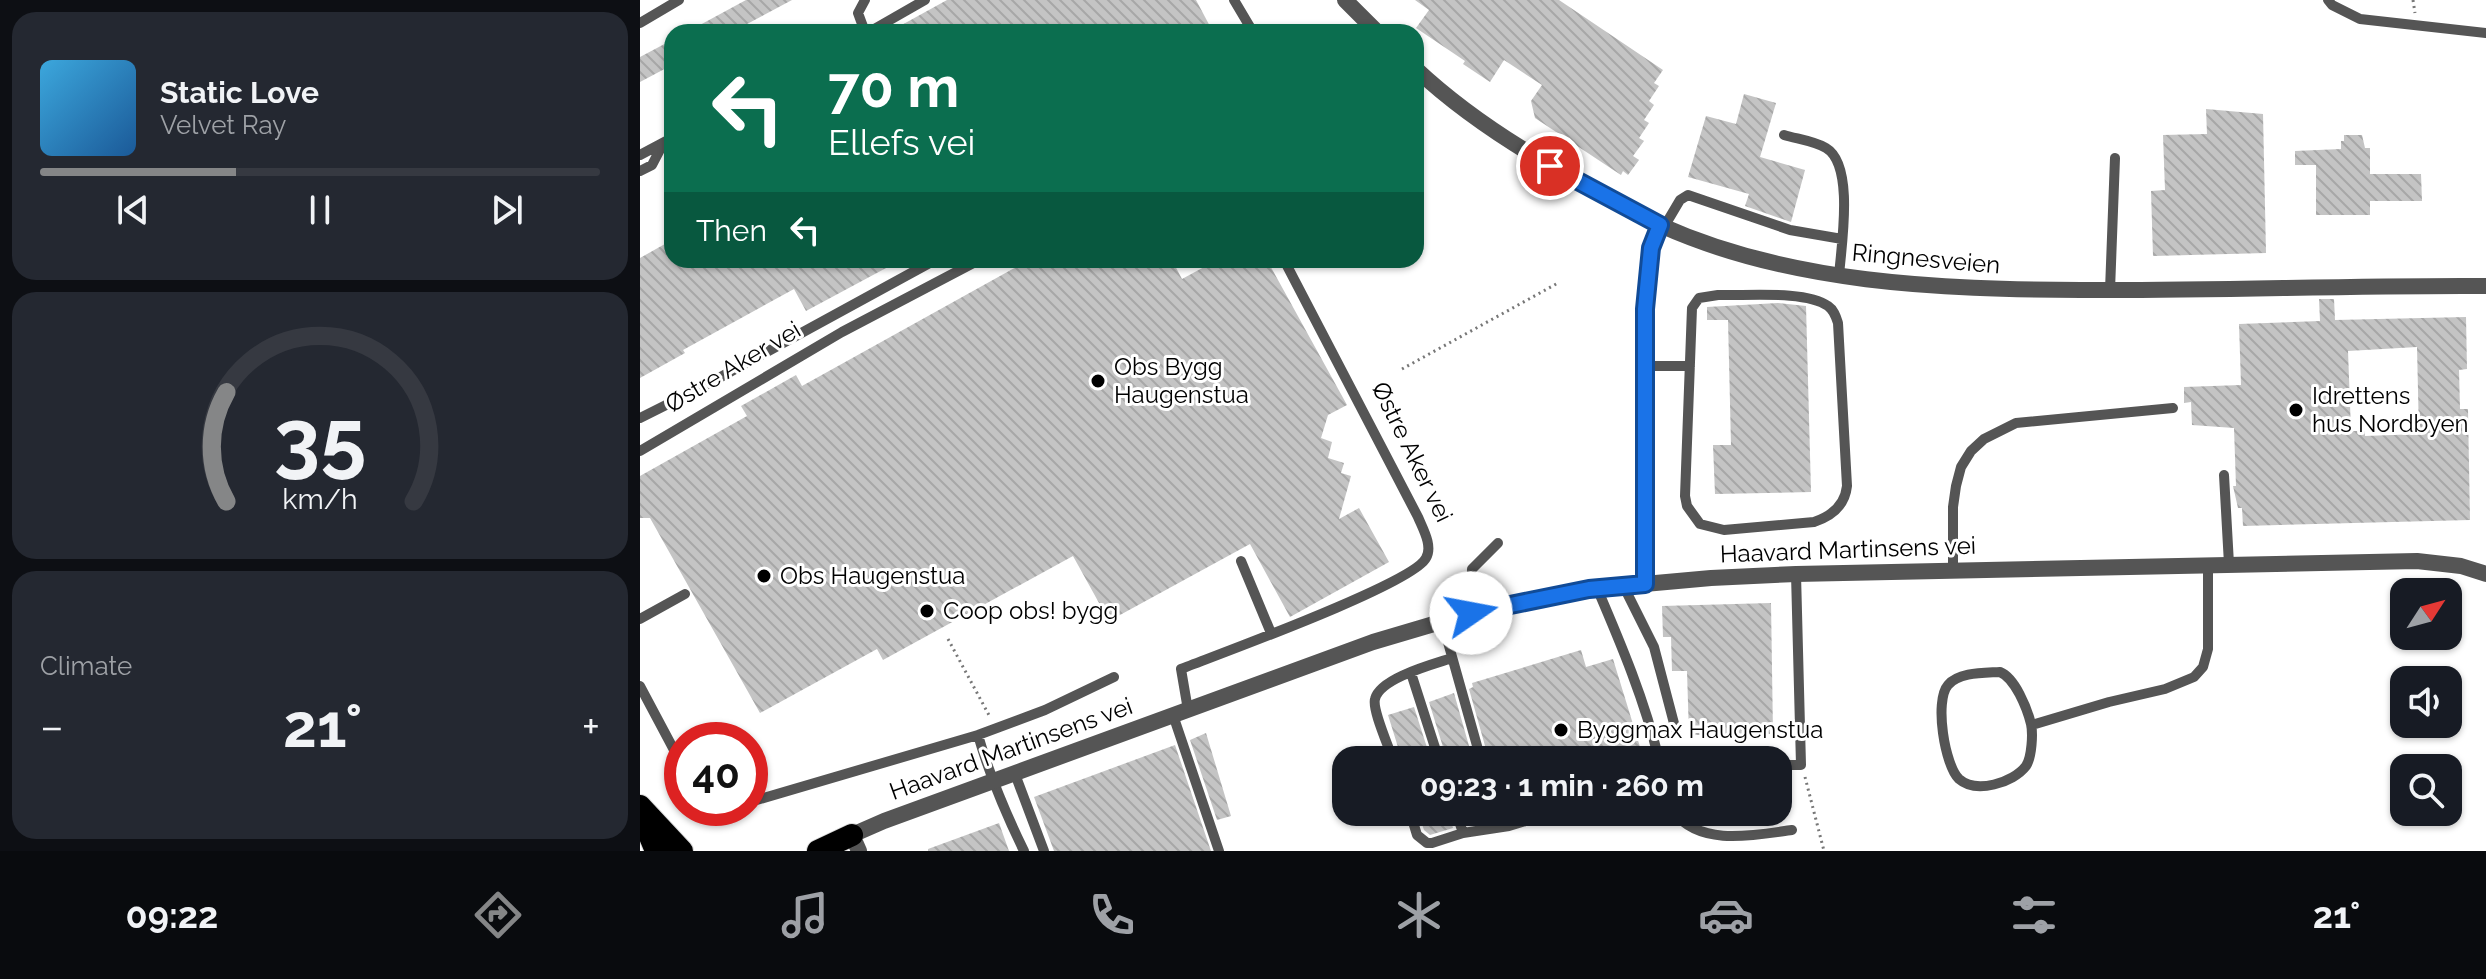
<!DOCTYPE html>
<html lang="en">
<head>
<meta charset="utf-8">
<style>
	:root { --surface:#171b24; --page:#242831; --text:#f1f3f6; --muted:#9ea1a6; --line:#363941; --accent:#858687 }
	body { margin:0; font-family:Raleway,sans-serif; background:var(--page); color:var(--text); height:100vh; display:flex; flex-direction:column; font-size:30px; white-space:nowrap }
	* { box-sizing:border-box; margin:0 }
	p { font-size:26px; color:var(--muted) }
	.icon { flex:none; width:44px; height:44px; fill:none; stroke:currentColor; stroke-width:2; stroke-linecap:round; stroke-linejoin:round }
	.map { position:relative; flex:1; overflow:hidden }
	.details { display:flex; flex-direction:column; gap:12px; padding:12px; background:#0d0f14; width:640px }
	.details>* { flex:none }
	.top-card { position:absolute; left:24px; top:24px; width:760px; height:244px; border-radius:24px; box-shadow:0 2px 6px #0004; background:#0b6e4f; color:#fff; overflow:hidden }
	.needle { width:52px; rotate:54deg }
	.buttons { position:absolute; left:1750px; top:578px; display:grid; gap:16px }
	.buttons a { display:grid; place-items:center; width:72px; height:72px; border-radius:16px; background:var(--surface); box-shadow:0 2px 6px #0004; font-size:40px }
	.speed { position:absolute; left:24px; top:722px; display:flex; gap:16px; font-size:40px; font-weight:700; text-align:center }
	.speed>* { display:grid; place-content:center; width:104px; height:104px; border-radius:50%; background:var(--surface); box-shadow:0 2px 6px #0004; line-height:1 }
	.speed .limit { border:12px solid #d22; background:#fff; color:#111 }
	.pin { position:absolute; display:grid; place-items:center; width:68px; height:68px; color:#fff; margin:-34px; border:4px solid #fff; border-radius:50%; box-shadow:0 2px 8px #0007 }
	.me { position:absolute; width:88px; margin:-44px; rotate:78deg; stroke-linejoin:round; filter:drop-shadow(0 0 6px #0008) }
	.turn { display:flex; align-items:center; gap:28px; height:168px; padding:0 32px; font-size:36px }
	.turn .icon { width:104px; height:104px; stroke-width:2.5 }
	.turn b { display:block; font-size:56px; line-height:68px }
	.then { display:flex; align-items:center; height:76px; padding:0 32px; background:#0003; gap:16px; font-size:30px }
	.big { font-size:60px; font-weight:700; line-height:1.1 }
	.details .widget { flex:1; display:flex; flex-direction:column; justify-content:center; gap:12px; min-width:0; padding:0 28px; border-radius:24px; background:var(--page) }
	.details .dial { align-items:center; gap:0 }
	.dial svg { height:208px; overflow:visible; fill:none; stroke:var(--line); stroke-width:7; stroke-linecap:round; text-anchor:middle }
	.dial text { fill:var(--text); stroke:none }
	.song { display:flex; align-items:center; gap:24px }
	.cover { width:96px; height:96px; border-radius:12px; background:linear-gradient(135deg,hsl(200 70% 55%),hsl(210 70% 35%)) }
	.played { height:8px; border-radius:4px; background:linear-gradient(90deg,var(--accent) 35%,var(--line) 35%) }
	.keys { display:flex; justify-content:space-around; direction:ltr }
	.heat { display:flex; justify-content:space-between; align-items:center; font-size:44px; direction:ltr }
	.trip { position:absolute; left:692px; top:746px; width:460px; height:80px; border-radius:24px; background:var(--surface); box-shadow:0 2px 6px #0004; font-weight:700; line-height:80px; text-align:center }
	.menu { display:flex; height:128px; justify-content:space-around; align-items:center; background:#090b0e; color:var(--muted) }
	.menu .icon { width:56px; height:56px }
	.menu .on { color:var(--accent) }
	.menu b { font-size:36px; color:var(--text) }
	main { display:flex; flex:1; min-height:0 }
	.map>svg:first-child { display:block }
	.building { fill:url(#building-back-hatch); fill-rule:evenodd }
	.lines { fill:none; stroke-linecap:round; stroke-linejoin:round }
	.trunk-casing { stroke:#dbdbdb; stroke-width:24 }
	.path { stroke:#777; stroke-width:3; stroke-dasharray:2 4; stroke-linecap:butt }
	.service { stroke:#555; stroke-width:10 }
	.minor { stroke:#555; stroke-width:16 }
	.tertiary { stroke:#555; stroke-width:16 }
	.trunk { stroke:#000; stroke-width:22 }
	.route-casing { stroke:#114b97; stroke-width:20 }
	.route { stroke:#1a73e8; stroke-width:14 }
	.poi-dot { fill:#000; stroke:#fff; stroke-width:3 }
	.labels { text-anchor:middle; stroke-width:6; stroke-linejoin:round; paint-order:stroke }
	.street-label { font-size:24px; fill:#000; stroke:#fff }
	.poi-label { font-size:24px; fill:#000; stroke:#fff; text-anchor:start }
</style>
</head>
<body>
<main>
<section class="details">
<div class="widget">
<div class="song"><i class="cover"></i><div><b>Static Love</b><p>Velvet Ray</p></div></div>
<div class="played"></div>
<div class="keys"><svg class="icon" aria-label="previous" viewBox="0 0 24 24"><path d="M18 5L8 12l10 7zM5 5v14"/></svg><svg class="icon" aria-label="pause" viewBox="0 0 24 24"><path d="M8 5v14M16 5v14"/></svg><svg class="icon" aria-label="next" viewBox="0 0 24 24"><path d="M6 5l10 7-10 7zM19 5v14"/></svg></div>
</div>
<div class="widget dial"><svg viewBox="0 0 100 80">
<path d="M14 69A42 42 0 1 1 86 69"/>
<path d="M14 69A42 42 0 0 1 14 27" stroke="#858687"/>
<text x="50" y="56" font-size="32" font-weight="700">35</text>
<text x="50" y="72" font-size="11">km/h</text>
</svg></div>
<div class="widget"><p>Climate</p>
<div class="heat"><a>−</a><b class="big">21°</b><a>+</a></div>
</div>
</section>
<div class="map">
<svg width="1846" height="851" viewBox="0 0 1846 851">
	<defs>
		<pattern id="building-back-hatch" width="6" height="6" patternUnits="userSpaceOnUse" patternTransform="scale(2)"><rect width="6" height="6" fill="#c4c4c4"/><path d="M-1 5l2 2M0 0l6 6M5-1l2 2" fill="none" stroke="#a7a7a7"/></pattern>
	</defs>
	<rect width="100%" height="100%" fill="#fff"/>
	<path class="building" d="M106 0H152L92 32H47Z
		M307 0H556L573 32H249Z
		M775 0H919L1023 70 1014 83 1019 86 1009 101 1014 105 1004 120 1009 123 999 138 1004 141 993 156 999 160 988 175 983 171 981 175 895 118 891 101 902 85 864 60 850 82 823 64 825 61 776 28 789 10Z
		M32 40V65L0 82V57Z
		M1104 94 1136 103 1120 157 1165 170 1151 222 1105 206 1109 194 1048 177 1066 116 1096 124Z
		M1566 109 1623 114 1626 253 1513 256 1511 191 1525 190 1523 135 1567 134Z
		M1704 135H1722L1725 148H1730V174H1781L1782 201H1730V215H1676V165H1655V151L1701 149V141H1704Z
		M32 240V260H261L166 311 154 289 43 350 45 353 0 378V258Z
		M389 260H532L542 279 577 260H627L707 405 688 415 681 438 692 442 688 458 704 463 701 473 711 476 699 519 719 508 749 562 650 617 610 544 469 621 433 556 243 660 237 649 120 713 10 518H0V476L107 416 101 406 156 375 162 386Z
		M1679 299H1694L1695 320 1826 317 1827 369 1819 370 1820 409H1828L1830 520 1603 526 1602 508H1598L1593 486H1596L1594 428 1552 425 1551 402 1544 403V387L1601 385 1599 324 1680 321ZM1777 347 1779 434 1725 436V431H1711L1708 351Z
		M1138 303 1166 306 1171 492 1075 494 1073 445H1091L1088 320H1067V307Z
		M1131 603 1133 734 1049 735 1047 671H1032L1031 637H1023L1022 606Z
		M941 650 946 667 973 659 1004 760H849L829 689 833 687 832 683Z
		M814 693 833 760H807L789 702Z
		M774 707 791 760H762L748 715Z
		M566 733 591 816 577 820 550 740Z
		M535 745 571 851H414L394 797Z
		M778 812H808L813 828 790 835 784 830Z
		M824 812H849L850 817 828 824Z
		M359 823 369 851H288V849Z"/>
	<g class="lines">
		<g class="trunk-casing">
			<path id="trunk" d="M0 806 42 851
				M1 815 16 851
				M178 851 212 835"/>
		</g>
		<path class="path" d="M1773 0 1775 13
			M762 369 918 283
			M308 639 350 717
			M1165 777 1184 851"/>
		<path class="service" d="M225 0 218 13 225 32
			M594 0 613 32
			M1688 0 1692 5 1720 19 1846 33
			M0 23 39 0
			M229 32 285 0
			M1144 135C1157 139 1174 141 1186 148 1215 165 1201 247 1199 276
			M0 155 32 138
			M0 171 12 165 24 142
			M1024 227 1040 200 1048 195 1150 230 1202 239
			M1470 290 1475 158
			M1078 295C1106 296 1166 290 1188 306 1194 310 1196 317 1198 323L1207 486C1205 505 1192 516 1174 522L1084 530 1060 524 1047 506 1045 496 1052 308 1059 298Z
			M1005 366H1050
			M0 418 66 385 295 260
			M0 451 202 332 339 260
			M1584 475 1589 564
			M601 561 631 633
			M1313 570V507L1316 486 1321 467 1331 451 1344 439 1376 423 1533 408
			M983 585 1014 647 1036 731
			M957 588C981 644 1005 701 1019 760
			M831 613 832 569 858 543
			M0 619 45 594
			M802 621 841 760
			M1360 672C1375 678 1387 708 1391 724 1393 733 1392 757 1386 766 1373 783 1336 794 1319 779 1305 766 1294 701 1308 685 1319 672 1344 673 1360 672Z
			M771 673 799 760
			M0 686 42 765
			M548 710 541 669C579 654 773 584 786 558 793 546 783 529 778 517L644 260
			M533 715 579 851
			M1392 725 1469 702 1525 689 1554 677 1563 667 1568 649V565
			M338 735C350 777 365 812 384 851
			M753 760C749 747 732 710 735 699 740 678 794 664 812 658
			M1138 765H1161L1156 574
			M375 774 404 851
			M110 802 338 735 405 710 474 677
			M80 808H84
			M770 812 777 835 787 843H792L823 833 869 826 915 812
			M816 812 823 833
			M857 812 862 827
			M1034 812C1060 847 1115 835 1152 830"/>
		<path class="minor" d="M705 0 737 32
			M776 69C824 114 882 151 940 182 966 196 992 213 1020 225 1151 284 1299 289 1441 290 1576 291 1711 285 1846 286
			M1005 584V309L1011 248 1020 225"/>
		<path class="tertiary" d="M219 851 212 835 244 821 733 642 831 613 949 589 1071 578 1156 574 1777 561 1821 566 1846 574"/>
		<use href="#trunk" class="trunk"/>
	</g>
	<g class="lines">
		<g class="route-casing">
			<path id="route" d="M831 613 949 589 1005 584V309L1011 248 1020 225 910 166"/>
		</g>
		<use href="#route" class="route"/>
	</g>
	<g class="poi-dot">
		<circle cx="458" cy="381" r="8"/>
		<circle cx="1656" cy="410" r="8"/>
		<circle cx="124" cy="576" r="8"/>
		<circle cx="287" cy="611" r="8"/>
		<circle cx="921" cy="730" r="8"/>
	</g>
	<g class="labels">
		<g class="street-label">
			<text transform="translate(1286 259) rotate(5)" y="8">Ringnesveien</text>
			<text transform="translate(93 367) rotate(-31)" y="8">Østre Aker vei</text>
			<text transform="translate(772 452) rotate(64)" y="8">Østre Aker vei</text>
			<text transform="translate(1208 550) rotate(-2)" y="8">Haavard Martinsens vei</text>
			<text transform="translate(371 749) rotate(-20)" y="8">Haavard Martinsens vei</text>
		</g>
		<g class="poi-label">
			<text x="474" y="375">Obs Bygg<tspan x="474" dy="28">Haugenstua</tspan></text>
			<text x="1672" y="404">Idrettens<tspan x="1672" dy="28">hus Nordbyen</tspan></text>
			<text x="140" y="584">Obs Haugenstua</text>
			<text x="303" y="619">Coop obs! bygg</text>
			<text x="937" y="738">Byggmax Haugenstua</text>
		</g>
	</g>
</svg>
<div class="buttons">
<a><svg class="needle" viewBox="-14 -14 28 28"><path d="M0-13l5 13h-10z" fill="#e53935"/><path d="M0 13l5-13h-10z" fill="#9ea1a6"/></svg></a>
<a><svg class="icon" aria-label="sound" viewBox="0 0 24 24"><path d="M4 9h4l5-4v14l-5-4H4zM17 9q2 3 0 6"/></svg></a>
<a><svg class="icon" aria-label="search" viewBox="0 0 24 24"><circle cx="10" cy="10" r="6"/><path d="M15 15l6 6"/></svg></a>
</div>
<div class="speed"><div class="limit">40</div></div>
<div class="pin" style="left:910px;top:166px;background:#d93025"><svg class="icon" aria-label="arrive" viewBox="0 0 24 24"><path d="M6 21V4h12l-3 4 3 4H6"/></svg></div>
<svg class="me" style="left:831px;top:613px" viewBox="-20 -20 40 40"><circle r="19" fill="#fff"/><path d="M0-13L10 11 0 6-10 11z" fill="#1a73e8"/></svg>
<div class="trip">09:23 · 1 min · 260 m</div>
<div class="top-card">
<div class="turn"><svg class="icon" aria-label="left" viewBox="0 0 24 24"><path d="M17 20v-9H6M10 6l-5 5 5 5"/></svg><div><b>70 m</b>Ellefs vei</div></div>
<div class="then">Then<svg class="icon" aria-label="left" viewBox="0 0 24 24"><path d="M17 20v-9H6M10 6l-5 5 5 5"/></svg></div>
</div>
</div>
</main>
<nav class="menu">
<b>09:22</b>
<svg class="icon on" aria-label="directions" viewBox="0 0 24 24"><path d="M12 3l9 9-9 9-9-9zM9 14v-3h6M13 9l2 2-2 2"/></svg>
<svg class="icon" aria-label="music" viewBox="0 0 24 24"><path d="M9 18V5l10-2v13"/><circle cx="6" cy="18" r="3"/><circle cx="16" cy="16" r="3"/></svg>
<svg class="icon" aria-label="phone" viewBox="0 0 24 24"><path d="M5 4h4l2 5-3 2q2 4 5 5l2-3 5 2v4C11 20 4 13 5 4z"/></svg>
<svg class="icon" aria-label="climate" viewBox="0 0 24 24"><path d="M12 3v18M4 7l16 10M4 17L20 7"/></svg>
<svg class="icon" aria-label="car" viewBox="0 0 24 24"><path d="M5 17H2v-5l4-1 3-4h7l3 4 3 1v5h-3M9 17h6M6 11h13"/><circle cx="7" cy="17" r="2"/><circle cx="17" cy="17" r="2"/></svg>
<svg class="icon" aria-label="filters" viewBox="0 0 24 24"><path d="M4 7h16M4 17h16"/><circle cx="9" cy="7" r="2"/><circle cx="15" cy="17" r="2"/></svg>
<b>21°</b>
</nav>
</body>
</html>
